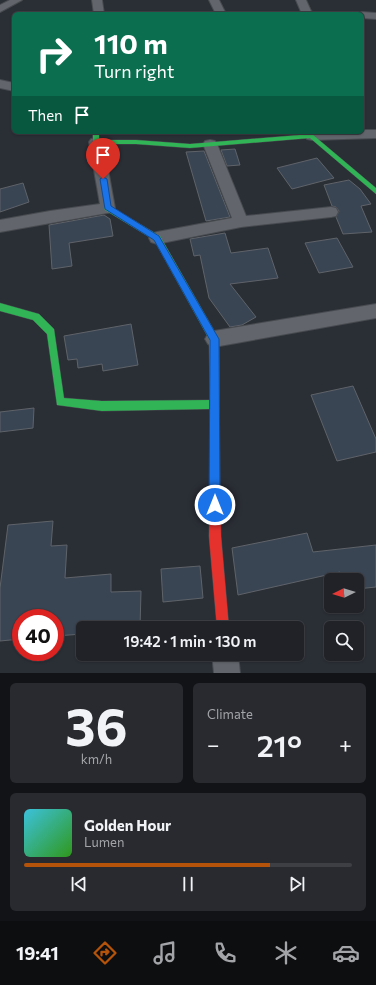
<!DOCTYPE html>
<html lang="en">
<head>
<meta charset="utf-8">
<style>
	:root { --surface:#202228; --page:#282a30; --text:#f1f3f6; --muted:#a2a4a8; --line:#3d3f45; --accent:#b45309 }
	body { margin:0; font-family:Commissioner,sans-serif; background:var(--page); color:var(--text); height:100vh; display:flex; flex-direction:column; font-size:15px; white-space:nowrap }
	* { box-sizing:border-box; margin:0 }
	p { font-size:13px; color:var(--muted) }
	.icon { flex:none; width:22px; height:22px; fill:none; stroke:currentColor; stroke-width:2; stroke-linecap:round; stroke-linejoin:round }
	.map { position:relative; height:673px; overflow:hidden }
	.drawer { display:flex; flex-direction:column; gap:10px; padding:10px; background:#121316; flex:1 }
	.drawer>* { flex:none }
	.top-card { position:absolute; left:12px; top:12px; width:352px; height:122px; border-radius:6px; box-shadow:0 1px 3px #0004,0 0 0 1px var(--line); background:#0b6e4f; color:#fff; overflow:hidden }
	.needle { width:26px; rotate:265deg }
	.controls { position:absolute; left:324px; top:573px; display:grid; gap:8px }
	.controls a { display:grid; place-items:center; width:40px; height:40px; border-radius:6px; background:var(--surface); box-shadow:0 1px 3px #0004,0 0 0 1px var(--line); font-size:20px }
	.speed { position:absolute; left:12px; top:609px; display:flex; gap:8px; font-size:20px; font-weight:700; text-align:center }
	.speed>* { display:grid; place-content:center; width:52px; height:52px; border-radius:50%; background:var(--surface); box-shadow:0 1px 3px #0004,0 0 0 1px var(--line); line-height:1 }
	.speed .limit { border:6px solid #d22; background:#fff; color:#111 }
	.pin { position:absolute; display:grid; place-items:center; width:34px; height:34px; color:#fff; margin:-41px -17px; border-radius:50% 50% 50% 0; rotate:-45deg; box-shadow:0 0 4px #0007 }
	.pin .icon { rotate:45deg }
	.me { position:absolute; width:44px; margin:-22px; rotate:0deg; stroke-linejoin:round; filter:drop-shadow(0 0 3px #0008) }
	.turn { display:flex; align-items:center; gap:14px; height:84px; padding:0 16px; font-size:18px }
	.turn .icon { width:52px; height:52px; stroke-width:2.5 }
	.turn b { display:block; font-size:28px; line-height:34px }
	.then { display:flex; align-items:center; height:38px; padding:0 16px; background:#0003; gap:8px; font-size:15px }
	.big { font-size:30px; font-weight:600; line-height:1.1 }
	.drawer .card { flex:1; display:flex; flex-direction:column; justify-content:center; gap:6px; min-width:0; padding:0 14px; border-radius:6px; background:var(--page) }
	.drawer .dial { align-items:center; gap:0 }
	.dial b { font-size:52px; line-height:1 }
	.song { display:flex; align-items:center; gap:12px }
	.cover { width:48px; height:48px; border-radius:6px; background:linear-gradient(135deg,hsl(190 70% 55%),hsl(110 70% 35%)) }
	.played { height:4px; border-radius:2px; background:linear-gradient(90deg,var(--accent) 75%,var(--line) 75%) }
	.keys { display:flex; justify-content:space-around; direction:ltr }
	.heat { display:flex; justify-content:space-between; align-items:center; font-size:22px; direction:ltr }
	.drawer .tiles { flex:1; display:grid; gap:10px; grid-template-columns:1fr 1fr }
	.card:last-child { grid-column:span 2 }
	.trip { position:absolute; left:76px; top:621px; width:228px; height:40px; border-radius:6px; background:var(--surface); box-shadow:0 1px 3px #0004,0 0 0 1px var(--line); font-weight:600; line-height:40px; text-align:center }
	.tab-bar { display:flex; height:64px; justify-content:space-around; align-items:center; background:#0d0e10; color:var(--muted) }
	.tab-bar .icon { width:28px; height:28px }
	.tab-bar .active { color:var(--accent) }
	.tab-bar b { font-size:18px; color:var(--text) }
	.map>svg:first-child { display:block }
	.building { fill:#3a4554; stroke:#5f6369 }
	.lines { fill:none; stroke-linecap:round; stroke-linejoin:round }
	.street-casing { stroke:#474b50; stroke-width:2 }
	.fast-casing { stroke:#474b50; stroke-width:1 }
	.jam-casing { stroke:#474b50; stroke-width:1 }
	.street { fill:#62656b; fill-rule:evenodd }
	.fast { fill:#30b455; fill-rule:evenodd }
	.jam { fill:#e5322d; fill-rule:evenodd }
	.route { fill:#1a73e8; stroke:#114b97 }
</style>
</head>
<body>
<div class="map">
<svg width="376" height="673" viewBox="0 0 376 673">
	<rect width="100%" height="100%" fill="#2a2e35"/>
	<path class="building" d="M235 149 240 165 227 166 221 150Z
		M204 151 230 217 206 221 186 152Z
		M317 158 334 178 292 189 277 168Z
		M349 180 360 189 371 204 361 206 372 232 343 234 336 217 339 211 336 207 332 206 324 185Z
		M23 183 29 202 0 212V189Z
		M104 215 110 219 113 236 69 243 72 266 52 269 49 225Z
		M225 233 231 253 268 248 278 278 230 284 256 317 242 325 230 327 209 298 200 255 194 256 190 239Z
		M337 238 353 267 319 273 305 243Z
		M131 324 138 365 103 371 102 364 78 368 77 359 68 360 64 336Z
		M353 386 376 439V452L337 461 311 395Z
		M34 408 33 428 0 432V412Z
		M53 521 51 546 67 545 65 578 111 574V592L141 591 140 628H83V634L55 636V618H21V639L0 641V588L8 525Z
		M307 533 313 552 376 545V587L357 589V580H342L340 572 238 595 232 548Z
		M200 566 203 598 163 602 161 569Z"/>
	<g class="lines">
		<g class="street-casing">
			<path id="street" d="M10 0H22L0 12V5Z
				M92 0H102L104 14H94Z
				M209 0H219L226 14H216Z
				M296 0H306L311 11 316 14H302Z
				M362 12 376 13V19L362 18V14H358Z
				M0 80 14 83V91L0 88Z
				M362 130H376V138L312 140 307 139 305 136 307 133 312 132H362Z
				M96 138 101 139 103 142 115 208 113 212 0 232V220L50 211 100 204 89 142 91 139Z
				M210 140 215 141 217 144 246 216 331 207 336 208 338 212 336 216 331 217 241 227 157 244 151 242 149 238 151 234 157 232 232 218 203 144 205 141Z
				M376 304V318L214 347 208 344 205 339 208 334 214 331Z
				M212 654H238L240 673H214Z"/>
		</g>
		<g class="fast-casing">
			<path id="fast" d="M93 132H99V140H136L190 144 312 134 376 188V194L310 138 190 148 136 144H96L93 142Z
				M108 205 160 236 219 339 220 489 219 493 215 494 211 493 210 489V409L102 411 57 405 47 334 33 320 0 311V303L39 314 54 329 64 398 102 401 210 400 209 339 154 240 105 210 104 208Z"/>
		</g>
		<g class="jam-casing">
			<path id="jam" d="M215 484 219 485 220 489 221 536 229 628H217L209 536 210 489 211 485Z"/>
		</g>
		<use href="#street" class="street"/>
		<use href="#fast" class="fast"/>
		<use href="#jam" class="jam"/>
	</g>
	<path class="route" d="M103 177 107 179 111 206 159 236 219 339 220 505 219 509 215 511 211 509 209 505 210 340 154 240 105 209 100 179Z"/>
</svg>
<div class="controls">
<a><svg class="needle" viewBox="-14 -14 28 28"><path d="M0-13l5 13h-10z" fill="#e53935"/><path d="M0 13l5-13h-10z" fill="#a2a4a8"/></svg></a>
<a><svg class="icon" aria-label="search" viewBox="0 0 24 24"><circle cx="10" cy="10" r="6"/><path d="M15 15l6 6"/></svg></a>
</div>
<div class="speed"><div class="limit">40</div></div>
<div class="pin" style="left:103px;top:179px;background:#d93025"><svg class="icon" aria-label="arrive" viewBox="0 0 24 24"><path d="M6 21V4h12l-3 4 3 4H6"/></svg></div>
<svg class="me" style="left:215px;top:505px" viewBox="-20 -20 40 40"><circle r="17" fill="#1a73e8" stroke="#fff" stroke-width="3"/><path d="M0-11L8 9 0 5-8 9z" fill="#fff"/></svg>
<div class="trip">19:42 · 1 min · 130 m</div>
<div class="top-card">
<div class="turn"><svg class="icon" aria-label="right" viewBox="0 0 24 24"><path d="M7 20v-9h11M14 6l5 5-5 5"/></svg><div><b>110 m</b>Turn right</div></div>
<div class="then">Then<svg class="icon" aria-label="arrive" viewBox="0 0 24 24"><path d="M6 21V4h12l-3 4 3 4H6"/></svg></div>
</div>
</div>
<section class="drawer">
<div class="tiles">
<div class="card dial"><b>36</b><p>km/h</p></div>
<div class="card"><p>Climate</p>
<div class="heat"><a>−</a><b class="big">21°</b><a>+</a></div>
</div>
<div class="card">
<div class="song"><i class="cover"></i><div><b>Golden Hour</b><p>Lumen</p></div></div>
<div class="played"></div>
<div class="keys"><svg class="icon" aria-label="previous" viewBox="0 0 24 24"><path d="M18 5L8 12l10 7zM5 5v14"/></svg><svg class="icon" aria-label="pause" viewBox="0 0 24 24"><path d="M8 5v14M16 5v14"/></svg><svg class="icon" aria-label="next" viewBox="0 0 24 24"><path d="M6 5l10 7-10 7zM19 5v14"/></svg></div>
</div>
</div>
</section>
<nav class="tab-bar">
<b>19:41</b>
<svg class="icon active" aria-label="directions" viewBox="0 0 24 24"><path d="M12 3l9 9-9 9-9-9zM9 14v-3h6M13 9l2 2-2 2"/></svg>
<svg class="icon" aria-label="music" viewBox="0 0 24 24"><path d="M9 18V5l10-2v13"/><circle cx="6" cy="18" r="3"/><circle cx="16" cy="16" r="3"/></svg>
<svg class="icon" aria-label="phone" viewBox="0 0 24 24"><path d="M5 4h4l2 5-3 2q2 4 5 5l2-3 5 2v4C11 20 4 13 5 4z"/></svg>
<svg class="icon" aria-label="climate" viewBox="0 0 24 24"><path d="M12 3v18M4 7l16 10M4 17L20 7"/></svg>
<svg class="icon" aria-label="car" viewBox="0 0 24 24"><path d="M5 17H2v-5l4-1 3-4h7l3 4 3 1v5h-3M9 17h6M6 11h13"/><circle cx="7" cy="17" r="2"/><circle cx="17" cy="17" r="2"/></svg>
</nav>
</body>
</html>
